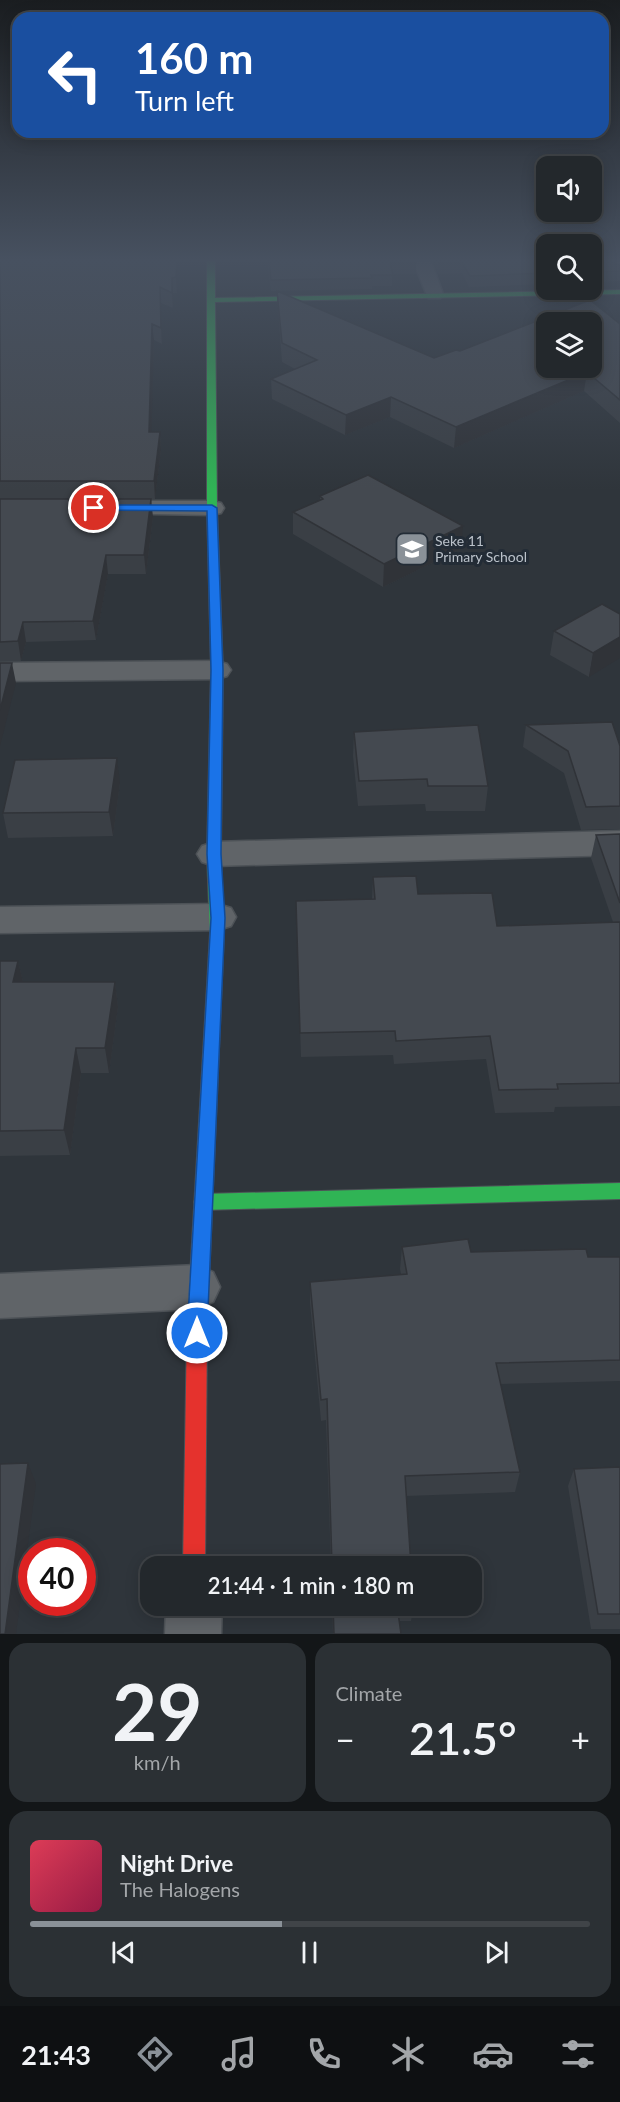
<!DOCTYPE html>
<html lang="en">
<head>
<meta charset="utf-8">
<style>
	:root { --surface:#23282c; --page:#2b3034; --text:#f1f3f6; --muted:#a3a6a9; --line:#404448; --accent:#8a9198 }
	body { margin:0; font-family:Lato,sans-serif; background:var(--page); color:var(--text); height:100vh; display:flex; flex-direction:column; font-size:22px; white-space:nowrap }
	* { box-sizing:border-box; margin:0 }
	p { font-size:20px; color:var(--muted) }
	.icon { flex:none; width:33px; height:33px; fill:none; stroke:currentColor; stroke-width:2; stroke-linecap:round; stroke-linejoin:round }
	.map { position:relative; height:1634px; overflow:hidden }
	.details { display:flex; flex-direction:column; gap:9px; padding:9px; background:#131618; flex:1 }
	.details>* { flex:none }
	.banner { position:absolute; left:12px; top:12px; width:597px; height:126px; border-radius:18px; box-shadow:0 3px 15px #0003,0 0 0 2px var(--line); background:#1a4fa0; color:#fff; overflow:hidden }
	.buttons { position:absolute; left:536px; top:156px; display:grid; gap:12px }
	.buttons a { display:grid; place-items:center; width:66px; height:66px; border-radius:12px; background:var(--surface); box-shadow:0 3px 15px #0003,0 0 0 2px var(--line); font-size:30px }
	.speed { position:absolute; left:18px; top:1538px; display:flex; gap:12px; font-size:30px; font-weight:700; text-align:center }
	.speed>* { display:grid; place-content:center; width:78px; height:78px; border-radius:50%; background:var(--surface); box-shadow:0 3px 15px #0003,0 0 0 2px var(--line); line-height:1 }
	.speed .limit { border:9px solid #d22; background:#fff; color:#111 }
	.pin { position:absolute; display:grid; place-items:center; width:51px; height:51px; color:#fff; margin:-26px; border:3px solid #fff; border-radius:50%; box-shadow:0 2px 6px #0007 }
	.me { position:absolute; width:66px; margin:-33px; rotate:0deg; stroke-linejoin:round; filter:drop-shadow(0 0 4px #0008) }
	.turn { display:flex; align-items:center; gap:21px; height:126px; padding:0 24px; font-size:27px }
	.turn .icon { width:78px; height:78px; stroke-width:2.5 }
	.turn b { display:block; font-size:42px; line-height:51px }
	.big { font-size:45px; font-weight:600; line-height:1.1 }
	.details .card { flex:1; display:flex; flex-direction:column; justify-content:center; gap:9px; min-width:0; padding:0 21px; border-radius:18px; background:var(--page) }
	.details .dial { align-items:center; gap:0 }
	.dial b { font-size:78px; line-height:1 }
	.song { display:flex; align-items:center; gap:18px }
	.cover { width:72px; height:72px; border-radius:9px; background:linear-gradient(135deg,hsl(350 70% 55%),hsl(340 70% 35%)) }
	.played { height:6px; border-radius:3px; background:linear-gradient(90deg,var(--accent) 45%,var(--line) 45%) }
	.keys { display:flex; justify-content:space-around; direction:ltr }
	.heat { display:flex; justify-content:space-between; align-items:center; font-size:33px; direction:ltr }
	.details .tiles { flex:1; display:grid; gap:9px; grid-template-columns:1fr 1fr }
	.card:last-child { grid-column:span 2 }
	.trip { position:absolute; left:140px; top:1556px; width:342px; height:60px; border-radius:18px; background:var(--surface); box-shadow:0 3px 15px #0003,0 0 0 2px var(--line); font-weight:600; line-height:60px; text-align:center }
	.tabs { display:flex; height:96px; justify-content:space-around; align-items:center; background:#0e1012; color:var(--muted) }
	.tabs .icon { width:42px; height:42px }
	.tabs .active { color:var(--accent) }
	.tabs b { font-size:27px; color:var(--text) }
	.map>svg:first-child { display:block }
	.lines { fill:none; stroke-linecap:round; stroke-linejoin:round }
	.street-casing { stroke:#4d5257; stroke-width:3 }
	.fast-casing { stroke:#4d5257; stroke-width:2 }
	.slow-casing { stroke:#4d5257; stroke-width:2 }
	.jam-casing { stroke:#4d5257; stroke-width:2 }
	.street { fill:#606468; fill-rule:evenodd }
	.fast { fill:#30b455; fill-rule:evenodd }
	.slow { fill:#ff9f0a; fill-rule:evenodd }
	.jam { fill:#e5322d; fill-rule:evenodd }
	.wall { fill:#3a3f45 }
	.shaded-wall { fill:#303338 }
	.building { fill:#444950; stroke:#303338; stroke-width:1.5; fill-rule:evenodd }
	.route { fill:#1a73e8; stroke:#114b97; stroke-width:1.5 }
	.labels { text-anchor:middle; stroke-width:6; stroke-linejoin:round; paint-order:stroke }
	.far-poi-label { font-size:14px; fill:#bbc2ca; stroke:#232c36; text-anchor:start }
</style>
</head>
<body>
<div class="map">
<svg width="620" height="1634" viewBox="0 0 620 1634">
	<rect width="100%" height="100%" fill="#2f353b"/>
	<g class="lines">
		<g class="street-casing">
			<path id="street" d="M413 261H431L443 294 440 298H428Z
				M608 261H620V274L614 273Z
				M107 501H212L221 503 224 508 221 513 212 515 98 513 95 508 98 503Z
				M217 661 227 664 231 670 227 676 217 679 0 681V663Z
				M620 831V855L214 866 202 862 197 854 202 846 214 842Z
				M218 904 231 908 236 917 231 926 218 930 0 933V907Z
				M197 1265 213 1272 220 1287 213 1302 197 1309 0 1318V1274Z
				M166 1605H222L221 1634H165Z"/>
		</g>
		<g class="fast-casing">
			<path id="fast" d="M207 261H215V298L620 290V294L215 302 217 508 223 670 221 854 224 933 222 937H212L210 933 207 854 211 670 207 508Z
				M620 1183V1199L203 1210 197 1208 194 1202 197 1196 203 1194Z"/>
		</g>
		<g class="slow-casing">
			<path id="slow" d="M217 928 222 929 224 933 207 1328 204 1335 197 1337 190 1335 187 1328 210 933 212 929Z"/>
		</g>
		<g class="jam-casing">
			<path id="jam" d="M197 1319 204 1321 207 1328 205 1566H183L187 1328 190 1321Z"/>
		</g>
		<use href="#street" class="street"/>
		<use href="#fast" class="fast"/>
		<use href="#slow" class="slow"/>
		<use href="#jam" class="jam"/>
	</g>
	<path class="wall" d="M0 261H178L177 293H173V308L161 303 162 344 154 340 151 432H160L161 450 155 499H0Z
		M267 261H416V274H392V286H372V289L271 291Z
		M432 261H546V284L469 287 462 273 438 274Z
		M591 261 620 271V281L591 282Z
		M277 291 434 358 460 351 620 324V423L584 391 454 448 390 417 345 435 272 399 271 379 295 369 282 362 278 309Z
		M320 496 461 549 383 587 293 534V512L320 500Z
		M0 499 153 517 146 574H108L96 640 26 642 21 661H0Z
		M602 604 589 677 550 655 554 631Z
		M526 725 620 746V829L581 830 564 773 523 747Z
		M354 732 488 786 485 811H426L425 804 358 806 353 756Z
		M120 783 113 836 8 838 3 813Z
		M620 834V1106L555 1107 554 1112 495 1113 486 1059 394 1064 393 1055 301 1057 296 901 372 899 373 877 418 894 497 926 613 922 591 858 596 835Z
		M0 961H18L23 982H115L118 1007 109 1073H81L70 1155 0 1156Z
		M402 1247 471 1252 588 1257H620V1381L500 1384 520 1472 515 1492 406 1496 411 1566H331L326 1420 321 1421 310 1303V1282L401 1274 400 1269Z
		M620 1467V1629H591L568 1486 574 1469Z
		M332 1605H414L411 1621H399L401 1634H333Z"/>
	<path class="shaded-wall" d="M177 261H178L177 293 176 277Z
		M172 278 173 293V308L172 293Z
		M160 287 161 303 162 344 161 328Z
		M152 324 154 340 151 450 149 432Z
		M587 372 584 391 454 448 456 427Z
		M391 397 390 417 345 435 346 415Z
		M160 432 161 450 155 499 154 481Z
		M151 499 153 517 146 574 144 555Z
		M463 526 461 549 383 587 384 564Z
		M106 555 108 574 96 640 93 621Z
		M23 622 26 642 21 661 18 641Z
		M620 637V658L589 677 593 653Z
		M12 663 16 683 0 746V710Z
		M117 758 120 783 113 836 109 812Z
		M18 961 24 986 13 982Z
		M115 982 118 1007 109 1073 105 1048Z
		M76 1048 81 1073 70 1155 64 1130Z
		M28 1463 36 1484 16 1634H5Z"/>
	<path class="building" d="M0 261H177L176 277 172 278V293L160 287 161 328 152 324 149 432H160L154 481H0Z
		M269 261H416V263H390L393 275H371L372 278 271 280Z
		M438 261H546V273L470 276 462 263H439Z
		M591 261H614L615 264 620 265V271L591 272Z
		M277 291 434 358 456 350 460 351 590 300 620 324V400L587 372 456 427 391 397 346 415 271 379 317 360 282 343ZM546 322H591V368H546Z
		M368 475 463 526 384 564 293 512 323 499 320 496Z
		M0 499H151L144 555H106L93 621 23 622 18 641 0 642Z
		M602 604 620 614V637L593 653 554 631Z
		M0 663H12L0 710Z
		M612 722 620 746V806L586 807 568 751 526 725Z
		M478 725 488 786H428L427 779 359 781 354 732Z
		M117 758 109 812 3 813 15 760Z
		M620 834V903L596 835Z
		M416 876 418 894 492 893 497 926 620 922V1083L557 1084 558 1089 499 1090 490 1036 396 1041 395 1031 300 1033 296 901 375 899 373 877Z
		M0 961H18L13 982H115L105 1048H76L64 1130 0 1131Z
		M468 1239 471 1252 586 1249 588 1257H620V1360L496 1363 520 1472 405 1476 411 1566H332L327 1399 321 1400 310 1282 407 1274 402 1247Z
		M28 1463 5 1634H0V1464Z
		M620 1467V1614H598L574 1469Z
		M333 1605H397L401 1634H334Z"/>
	<linearGradient id="sky" x2="0" y2="1"><stop stop-color="#1a1d20"/><stop offset="0.53" stop-color="#475160"/><stop offset="1" stop-color="#475160" stop-opacity="0"/></linearGradient>
	<rect width="620" height="490" fill="url(#sky)"/>
	<path class="route" d="M94 505H212L217 508 223 670 221 854 225 918 207 1333 204 1340 197 1343 190 1340 187 1333 211 918 207 854 211 670 207 511 91 510V506Z"/>
	<defs>
		<g id="school-square" transform="scale(1.725)"><rect x="-9" y="-9" width="18" height="18" rx="4" fill="#8a9198" stroke="#232c36"/><path d="M0-5L7-2L0 1L-7-2ZM-4 1L0 2.5L4 1V4Q0 6-4 4Z" fill="#fff"/></g>
	</defs>
	<g fill-rule="evenodd">
		<use href="#school-square" x="412" y="549"/>
	</g>
	<g class="labels">
		<g class="far-poi-label">
			<text x="435" y="546">Seke 11<tspan x="435" dy="16">Primary School</tspan></text>
		</g>
	</g>
</svg>
<div class="buttons">
<a><svg class="icon" aria-label="sound" viewBox="0 0 24 24"><path d="M4 9h4l5-4v14l-5-4H4zM17 9q2 3 0 6"/></svg></a>
<a><svg class="icon" aria-label="search" viewBox="0 0 24 24"><circle cx="10" cy="10" r="6"/><path d="M15 15l6 6"/></svg></a>
<a><svg class="icon" aria-label="layers" viewBox="0 0 24 24"><path d="M12 4l9 5-9 5-9-5zM3 14l9 5 9-5"/></svg></a>
</div>
<div class="speed"><div class="limit">40</div></div>
<div class="pin" style="left:94px;top:508px;background:#d93025"><svg class="icon" aria-label="arrive" viewBox="0 0 24 24"><path d="M6 21V4h12l-3 4 3 4H6"/></svg></div>
<svg class="me" style="left:197px;top:1333px" viewBox="-20 -20 40 40"><circle r="17" fill="#1a73e8" stroke="#fff" stroke-width="3"/><path d="M0-11L8 9 0 5-8 9z" fill="#fff"/></svg>
<div class="trip">21:44 · 1 min · 180 m</div>
<div class="banner">
<div class="turn"><svg class="icon" aria-label="left" viewBox="0 0 24 24"><path d="M17 20v-9H6M10 6l-5 5 5 5"/></svg><div><b>160 m</b>Turn left</div></div>
</div>
</div>
<section class="details">
<div class="tiles">
<div class="card dial"><b>29</b><p>km/h</p></div>
<div class="card"><p>Climate</p>
<div class="heat"><a>−</a><b class="big">21.5°</b><a>+</a></div>
</div>
<div class="card">
<div class="song"><i class="cover"></i><div><b>Night Drive</b><p>The Halogens</p></div></div>
<div class="played"></div>
<div class="keys"><svg class="icon" aria-label="previous" viewBox="0 0 24 24"><path d="M18 5L8 12l10 7zM5 5v14"/></svg><svg class="icon" aria-label="pause" viewBox="0 0 24 24"><path d="M8 5v14M16 5v14"/></svg><svg class="icon" aria-label="next" viewBox="0 0 24 24"><path d="M6 5l10 7-10 7zM19 5v14"/></svg></div>
</div>
</div>
</section>
<nav class="tabs">
<b>21:43</b>
<svg class="icon active" aria-label="directions" viewBox="0 0 24 24"><path d="M12 3l9 9-9 9-9-9zM9 14v-3h6M13 9l2 2-2 2"/></svg>
<svg class="icon" aria-label="music" viewBox="0 0 24 24"><path d="M9 18V5l10-2v13"/><circle cx="6" cy="18" r="3"/><circle cx="16" cy="16" r="3"/></svg>
<svg class="icon" aria-label="phone" viewBox="0 0 24 24"><path d="M5 4h4l2 5-3 2q2 4 5 5l2-3 5 2v4C11 20 4 13 5 4z"/></svg>
<svg class="icon" aria-label="climate" viewBox="0 0 24 24"><path d="M12 3v18M4 7l16 10M4 17L20 7"/></svg>
<svg class="icon" aria-label="car" viewBox="0 0 24 24"><path d="M5 17H2v-5l4-1 3-4h7l3 4 3 1v5h-3M9 17h6M6 11h13"/><circle cx="7" cy="17" r="2"/><circle cx="17" cy="17" r="2"/></svg>
<svg class="icon" aria-label="filters" viewBox="0 0 24 24"><path d="M4 7h16M4 17h16"/><circle cx="9" cy="7" r="2"/><circle cx="15" cy="17" r="2"/></svg>
</nav>
</body>
</html>
